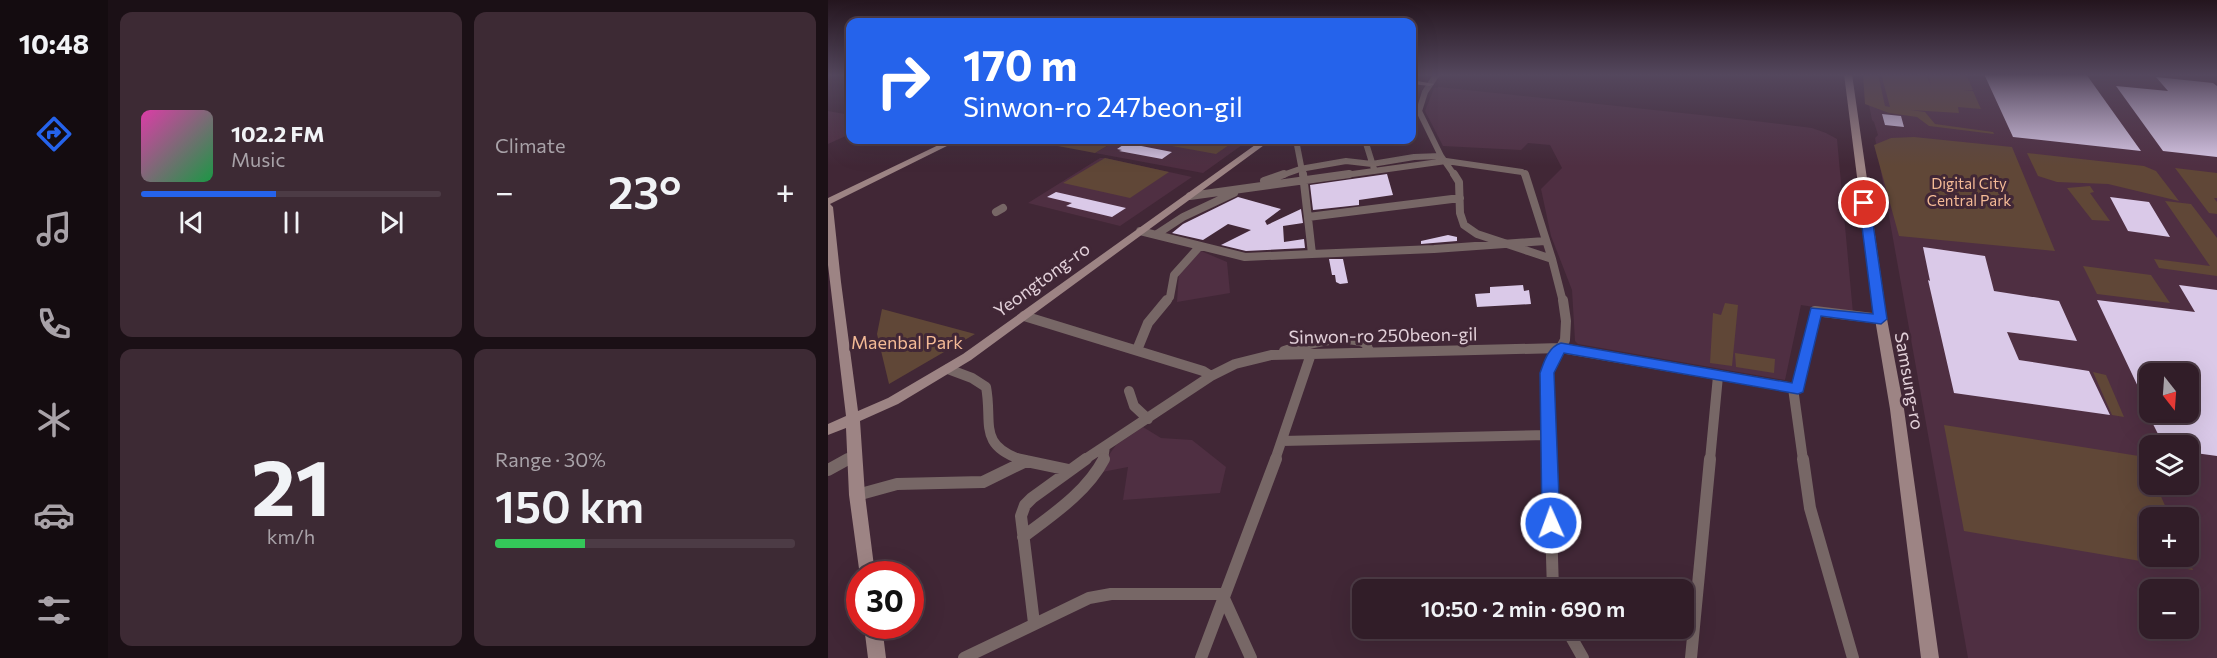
<!DOCTYPE html>
<html lang="en">
<head>
<meta charset="utf-8">
<style>
	:root { --surface:#311d28; --page:#3d2a34; --text:#f1f3f6; --muted:#a8a2a8; --line:#4c3b45; --accent:#2563eb }
	body { margin:0; font-family:Commissioner,sans-serif; background:var(--page); color:var(--text); height:100vh; display:flex; flex-direction:column; font-size:22px; white-space:nowrap }
	* { box-sizing:border-box; margin:0 }
	p { font-size:20px; color:var(--muted) }
	.icon { flex:none; width:33px; height:33px; fill:none; stroke:currentColor; stroke-width:2; stroke-linecap:round; stroke-linejoin:round }
	.map { position:relative; flex:1; overflow:hidden }
	.sheet { display:flex; flex-direction:column; gap:12px; padding:12px; background:#1b1016; width:720px }
	.sheet>* { flex:none }
	.banner { position:absolute; left:18px; top:18px; width:570px; height:126px; border-radius:12px; box-shadow:0 6px 24px #0002,0 0 0 2px var(--line); background:#2563eb; color:#fff; overflow:hidden }
	.needle { width:39px; rotate:163deg }
	.controls { position:absolute; left:1311px; top:363px; display:grid; gap:12px }
	.controls a { display:grid; place-items:center; width:60px; height:60px; border-radius:12px; background:var(--surface); box-shadow:0 6px 24px #0002,0 0 0 2px var(--line); font-size:30px }
	.speed { position:absolute; left:18px; top:561px; display:flex; gap:12px; font-size:30px; font-weight:700; text-align:center }
	.speed>* { display:grid; place-content:center; width:78px; height:78px; border-radius:50%; background:var(--surface); box-shadow:0 6px 24px #0002,0 0 0 2px var(--line); line-height:1 }
	.speed .limit { border:9px solid #d22; background:#fff; color:#111 }
	.pin { position:absolute; display:grid; place-items:center; width:51px; height:51px; color:#fff; margin:-26px; border:3px solid #fff; border-radius:50%; box-shadow:0 2px 6px #0007 }
	.me { position:absolute; width:66px; margin:-33px; rotate:358deg; stroke-linejoin:round; filter:drop-shadow(0 0 4px #0008) }
	.turn { display:flex; align-items:center; gap:21px; height:126px; padding:0 18px; font-size:27px }
	.turn .icon { width:78px; height:78px; stroke-width:2.5 }
	.turn b { display:block; font-size:42px; line-height:51px }
	.big { font-size:45px; font-weight:600; line-height:1.1 }
	.sheet .tile { flex:1; display:flex; flex-direction:column; justify-content:center; gap:9px; min-width:0; padding:0 21px; border-radius:12px; background:var(--page) }
	.sheet .dial { align-items:center; gap:0 }
	.dial b { font-size:78px; line-height:1 }
	.song { display:flex; align-items:center; gap:18px }
	.cover { width:72px; height:72px; border-radius:9px; background:linear-gradient(135deg,hsl(320 70% 55%),hsl(140 70% 35%)) }
	.played { height:6px; border-radius:3px; background:linear-gradient(90deg,var(--accent) 45%,var(--line) 45%) }
	.keys { display:flex; justify-content:space-around; direction:ltr }
	.heat { display:flex; justify-content:space-between; align-items:center; font-size:33px; direction:ltr }
	.charge { height:9px; border-radius:4px; background:linear-gradient(90deg,#34c759 30%,var(--line) 0) }
	.sheet .tiles { flex:1; display:grid; gap:12px; grid-template-columns:repeat(2,1fr) }
	.trip { position:absolute; left:524px; top:579px; width:342px; height:60px; border-radius:12px; background:var(--surface); box-shadow:0 6px 24px #0002,0 0 0 2px var(--line); font-weight:600; line-height:60px; text-align:center }
	main { display:flex; flex:1; min-height:0 }
	.tabs { display:flex; flex-direction:column; width:108px; justify-content:space-around; align-items:center; background:#140c10; color:var(--muted) }
	.tabs .icon { width:42px; height:42px }
	.tabs .active { color:var(--accent) }
	.tabs b { font-size:27px; color:var(--text) }
	.map>svg:first-child { display:block }
	.built { fill:#4f2f42; fill-rule:evenodd }
	.green { fill:#604737 }
	.building { fill:#dac9e8 }
	.lines { fill:none; stroke-linecap:round; stroke-linejoin:round }
	.street-far3 { stroke:#776766; stroke-width:6 }
	.street-far2 { stroke:#776766; stroke-width:8 }
	.street-far1 { stroke:#776766; stroke-width:10 }
	.street { stroke:#776766; stroke-width:12 }
	.secondary { fill:#9d8484; fill-rule:evenodd }
	.route { fill:#2563eb; stroke:#184099; stroke-width:1.5 }
	.labels { text-anchor:middle; stroke-width:6; stroke-linejoin:round; paint-order:stroke }
	.far-park-label { font-size:15px; fill:#f4ba96; stroke:#412736 }
	.street-label { font-size:18px; fill:#e3d1da; stroke:#412736 }
	.park-label { font-size:18px; fill:#f4ba96; stroke:#412736 }
</style>
</head>
<body>
<main>
<nav class="tabs">
<b>10:48</b>
<svg class="icon active" aria-label="directions" viewBox="0 0 24 24"><path d="M12 3l9 9-9 9-9-9zM9 14v-3h6M13 9l2 2-2 2"/></svg>
<svg class="icon" aria-label="music" viewBox="0 0 24 24"><path d="M9 18V5l10-2v13"/><circle cx="6" cy="18" r="3"/><circle cx="16" cy="16" r="3"/></svg>
<svg class="icon" aria-label="phone" viewBox="0 0 24 24"><path d="M5 4h4l2 5-3 2q2 4 5 5l2-3 5 2v4C11 20 4 13 5 4z"/></svg>
<svg class="icon" aria-label="climate" viewBox="0 0 24 24"><path d="M12 3v18M4 7l16 10M4 17L20 7"/></svg>
<svg class="icon" aria-label="car" viewBox="0 0 24 24"><path d="M5 17H2v-5l4-1 3-4h7l3 4 3 1v5h-3M9 17h6M6 11h13"/><circle cx="7" cy="17" r="2"/><circle cx="17" cy="17" r="2"/></svg>
<svg class="icon" aria-label="filters" viewBox="0 0 24 24"><path d="M4 7h16M4 17h16"/><circle cx="9" cy="7" r="2"/><circle cx="15" cy="17" r="2"/></svg>
</nav>
<section class="sheet">
<div class="tiles">
<div class="tile">
<div class="song"><i class="cover"></i><div><b>102.2 FM</b><p>Music</p></div></div>
<div class="played"></div>
<div class="keys"><svg class="icon" aria-label="previous" viewBox="0 0 24 24"><path d="M18 5L8 12l10 7zM5 5v14"/></svg><svg class="icon" aria-label="pause" viewBox="0 0 24 24"><path d="M8 5v14M16 5v14"/></svg><svg class="icon" aria-label="next" viewBox="0 0 24 24"><path d="M6 5l10 7-10 7zM19 5v14"/></svg></div>
</div>
<div class="tile"><p>Climate</p>
<div class="heat"><a>−</a><b class="big">23°</b><a>+</a></div>
</div>
<div class="tile dial"><b>21</b><p>km/h</p></div>
<div class="tile"><p>Range · 30%</p><b class="big">150 km</b><div class="charge"></div></div>
</div>
</section>
<div class="map">
<svg width="1389" height="658" viewBox="0 0 1389 658">
	<rect width="100%" height="100%" fill="#412736"/>
	<path class="built" d="M1035 74H1389V658H1140L1047 138 1050 135 1046 122 1044 120ZM1322 374H1360V412H1322ZM1322 446H1360V484H1322ZM1322 518H1360V556H1322ZM1322 590H1360V628H1322Z
		M611 87 910 119 984 128 998 133 1009 139 1025 313 973 305 957 380 750 344 747 341 744 290 723 236 713 189 734 168 722 145 700 143 693 150 615 146 597 111 606 88Z
		M0 111 22 115V134L0 144Z
		M290 140H421L375 173 267 153Z
		M272 158H277L364 177 292 226 200 203Z
		M373 251 399 262 402 293 349 302 351 272Z
		M315 427 333 438 364 440 398 467 392 493 295 500 300 467 274 472 278 459 288 445Z"/>
	<path class="green" d="M1035 74H1050L1057 106 1062 107 1053 74H1098L1103 86 1100 74H1138L1145 90H1136L1145 91 1153 109 1130 107 1131 113 1082 110 1097 112 1107 124 1165 132 1166 134 1101 126 1089 117 1061 113 1037 104Z
		M1086 137 1184 147 1227 251 1071 236 1046 145 1063 138Z
		M198 140H289L267 153Z
		M311 140H408L388 154Z
		M1199 153 1316 166 1328 171 1351 201 1280 184 1229 182 1210 176Z
		M277 158 341 172 302 198 235 183Z
		M1347 168 1389 173V198H1386L1389 202V214L1381 213Z
		M1262 186 1266 192 1262 193 1282 221 1264 220 1239 188Z
		M1337 201 1363 204 1389 238V276L1331 268 1326 259 1382 266Z
		M1255 266 1323 275 1342 303 1269 294Z
		M897 303 910 305 904 366 882 363 885 313 893 315Z
		M54 309 147 334 61 384 49 334Z
		M907 353 947 359 946 373 908 367Z
		M1265 372 1278 375 1296 417 1284 415Z
		M1116 425 1317 457 1321 469 1322 484 1328 485 1342 517 1322 518V556L1359 557 1365 570 1136 531Z"/>
	<path class="building" d="M1156 74H1258L1313 151 1185 137Z
		M1328 77 1385 83 1389 86V157L1335 151 1288 86 1340 91Z
		M1054 114 1073 116 1076 127 1057 125Z
		M298 143 344 152 334 159 291 151 294 150 289 149Z
		M559 174 565 195 531 200V205L485 210 482 185Z
		M228 192 298 208 284 217 238 206 244 203 219 197Z
		M410 197 453 209 437 221 439 225 473 209 475 223 455 226 456 242 476 239 477 248 418 251 393 245 423 230 400 224 375 240 344 233 355 224Z
		M1282 197 1321 202 1342 237 1300 231Z
		M620 235 629 237V241L593 244V241Z
		M1095 247 1157 256 1166 291 1231 301 1249 341 1179 332 1191 360 1261 371 1282 415 1126 393 1100 280 1102 281Z
		M501 259H515L520 283 512 284 508 282 507 275H504Z
		M695 285 696 291 701 290 703 304 649 307 647 294 662 293V287Z
		M1351 285 1389 290V456L1360 452V446H1336L1319 412H1360V374H1322V412L1269 300 1367 312Z"/>
	<g class="lines">
		<path class="street-far3" d="M609 74 597 92 591 111 613 156 627 176
			M468 140 475 176
			M537 140 546 169
			M452 176 472 169 518 161 544 164 586 157 613 156
			M510 176 618 161 694 172 698 176"/>
		<path class="street-far2" d="M626 174 631 182 632 213 636 225 649 234 724 259 735 302
			M697 174 724 259
			M436 181 456 174
			M362 196 521 174
			M168 212 175 208
			M480 217 632 198
			M312 231 417 257 484 254 475 174
			M329 234 355 217 406 193
			M484 254 606 249 717 241
			M338 302 342 297 346 275 372 246"/>
		<path class="street-far1" d="M196 316 375 371 383 376
			M309 350 320 323 339 300
			M456 351C481 344 513 333 538 343L541 352
			M120 369 144 378 158 387C165 423 149 445 194 460
			M965 388 975 460
			M965 388 970 389 987 311 1053 319
			M301 391 306 406 320 419
			M454 441 720 435
			M18 460 27 455
			M256 460 383 376 407 364 443 355 733 348 965 388
			M275 460 277 446
			M447 460 483 354
			M721 460 719 373 737 340 738 321 735 300
			M882 460 890 376"/>
		<path class="street" d="M189 459 241 470
			M721 459 725 590
			M975 459 982 508 1025 658
			M0 470 20 459
			M29 495 69 484 155 482 198 461
			M195 537C224 515 259 492 276 459
			M206 623 193 516 197 505 204 498 258 459
			M738 628 755 658
			M136 658 261 598 283 594H394L423 658
			M373 658 448 459
			M863 658 882 459"/>
		<path class="secondary" d="M1016 74H1024L1059 319 1076 409 1111 658H1093L1062 409 1047 319Z
			M584 80 606 84 602 86 584 84Z
			M121 140H131L2 204 5 207 13 282 30 411 60 398 135 354 434 140H443L143 360 70 404 32 421 37 495 47 574 32 576 21 495 18 428 0 435V424L18 416 0 265V198Z
			M36 626H54L58 658H40Z"/>
	</g>
	<linearGradient id="sky" x2="0" y2="1"><stop stop-color="#24151e"/><stop offset="0.45" stop-color="#54475d"/><stop offset="1" stop-color="#54475d" stop-opacity="0"/></linearGradient>
	<rect width="1389" height="166" fill="url(#sky)"/>
	<path class="route" d="M1036 200 1042 203 1059 319 1053 324 993 316 975 392 970 394 736 353 726 373 732 523 729 529 723 531 717 529 714 523 712 373C716 362 720 347 733 343L964 383 983 308 1045 314 1031 203Z"/>
	<g class="labels">
		<g class="far-park-label">
			<text x="1141" y="189">Digital City<tspan x="1141" dy="17">Central Park</tspan></text>
		</g>
		<g class="street-label">
			<text transform="translate(214 280) rotate(-36)" y="6">Yeongtong-ro</text>
			<text transform="translate(555 336) rotate(-1)" y="6">Sinwon-ro 250beon-gil</text>
			<text transform="translate(1081 381) rotate(80)" y="6">Samsung-ro</text>
		</g>
		<g class="park-label">
			<text x="79" y="349">Maenbal Park</text>
		</g>
	</g>
</svg>
<div class="controls">
<a><svg class="needle" viewBox="-14 -14 28 28"><path d="M0-13l5 13h-10z" fill="#e53935"/><path d="M0 13l5-13h-10z" fill="#a8a2a8"/></svg></a>
<a><svg class="icon" aria-label="layers" viewBox="0 0 24 24"><path d="M12 4l9 5-9 5-9-5zM3 14l9 5 9-5"/></svg></a>
<a>+</a>
<a>−</a>
</div>
<div class="speed"><div class="limit">30</div></div>
<div class="pin" style="left:1036px;top:203px;background:#d93025"><svg class="icon" aria-label="arrive" viewBox="0 0 24 24"><path d="M6 21V4h12l-3 4 3 4H6"/></svg></div>
<svg class="me" style="left:723px;top:523px" viewBox="-20 -20 40 40"><circle r="17" fill="#2563eb" stroke="#fff" stroke-width="3"/><path d="M0-11L8 9 0 5-8 9z" fill="#fff"/></svg>
<div class="trip">10:50 · 2 min · 690 m</div>
<div class="banner">
<div class="turn"><svg class="icon" aria-label="right" viewBox="0 0 24 24"><path d="M7 20v-9h11M14 6l5 5-5 5"/></svg><div><b>170 m</b>Sinwon-ro 247beon-gil</div></div>
</div>
</div>
</main>
</body>
</html>
